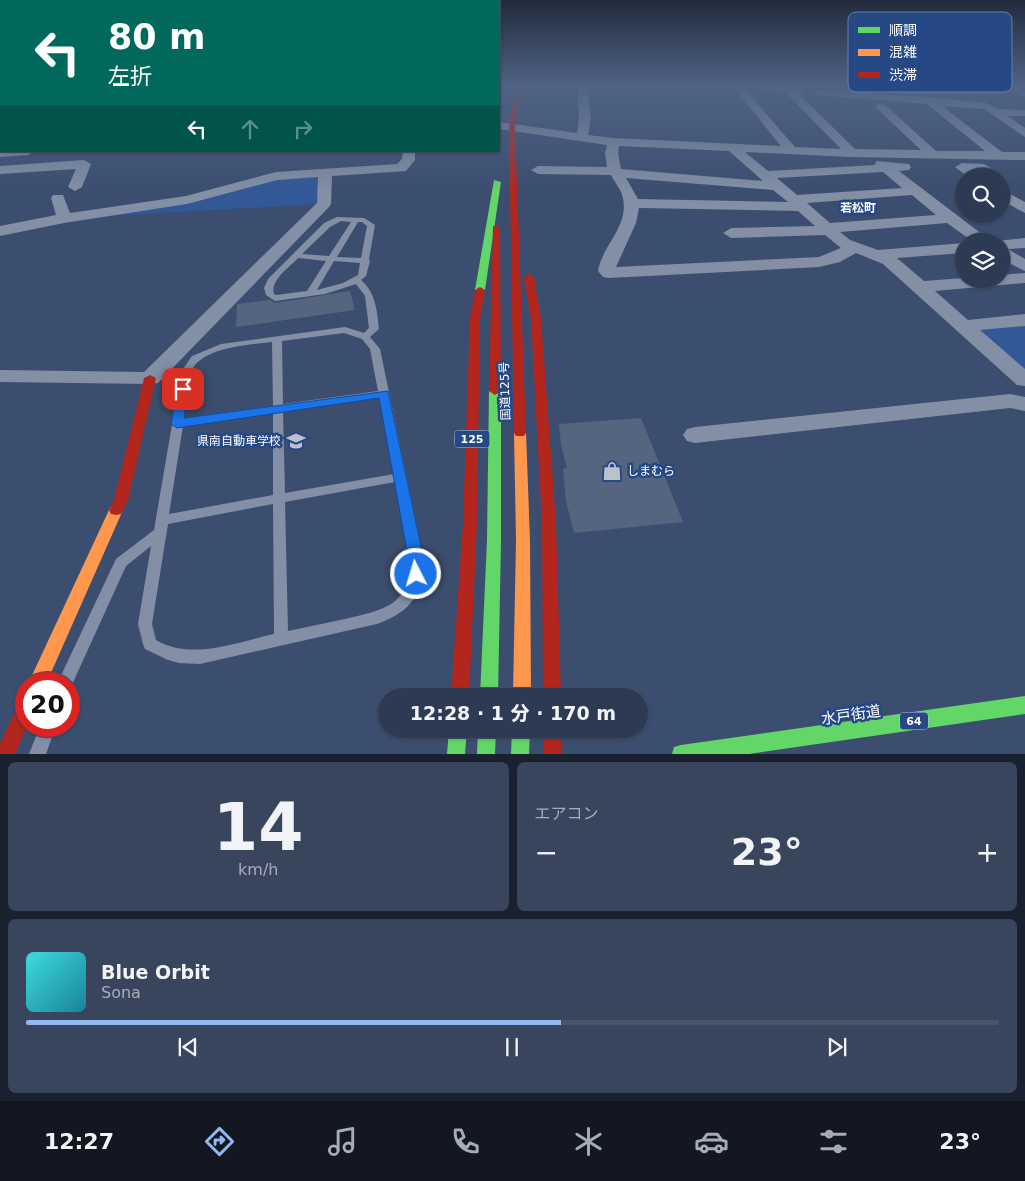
<!DOCTYPE html>
<html lang="ja">
<head>
<meta charset="utf-8">
<style>
	:root { --surface:#2d3a53; --page:#39455d; --text:#f1f3f6; --muted:#a7adb8; --line:#48546a; --accent:#90b9f0 }
	body { margin:0; font-family:"DejaVu Sans","Noto Sans JP",sans-serif; background:var(--page); color:var(--text); height:100vh; display:flex; flex-direction:column; font-size:19px; white-space:nowrap }
	* { box-sizing:border-box; margin:0 }
	p { font-size:16px; color:var(--muted) }
	.icon { flex:none; width:28px; height:28px; fill:none; stroke:currentColor; stroke-width:2; stroke-linecap:round; stroke-linejoin:round }
	.map { position:relative; height:754px; overflow:hidden }
	.side { display:flex; flex-direction:column; gap:8px; padding:8px; background:#19202e; flex:1 }
	.side>* { flex:none }
	.top-card { position:absolute; left:0px; top:0px; width:500px; height:152px; box-shadow:0 1px 4px #0004,0 0 0 1px var(--line); background:#00695c; color:#fff; overflow:hidden }
	.buttons { position:absolute; left:955px; top:168px; display:grid; gap:10px }
	.buttons a { display:grid; place-items:center; width:55px; height:55px; border-radius:50%; background:var(--surface); box-shadow:0 1px 4px #0004,0 0 0 1px var(--line); font-size:25px }
	.speed { position:absolute; left:15px; top:672px; display:flex; gap:10px; font-size:25px; font-weight:700; text-align:center }
	.speed>* { display:grid; place-content:center; width:65px; height:65px; border-radius:50%; background:var(--surface); box-shadow:0 1px 4px #0004,0 0 0 1px var(--line); line-height:1 }
	.speed .limit { border:8px solid #d22; background:#fff; color:#111 }
	.pin { position:absolute; display:grid; place-items:center; width:42px; height:42px; color:#fff; margin:-21px; border-radius:10px; box-shadow:0 2px 8px #0006 }
	.me { position:absolute; width:55px; margin:-28px; rotate:355deg; stroke-linejoin:round; filter:drop-shadow(0 0 4px #0008) }
	.turn { display:flex; align-items:center; gap:18px; height:105px; padding:0 25px; font-size:22px }
	.turn .icon { width:65px; height:65px; stroke-width:2.5 }
	.turn b { display:block; font-size:35px; line-height:42px }
	.lanes { display:flex; align-items:center; height:48px; padding:0 25px; background:#0003; justify-content:center; gap:25px; direction:ltr }
	.lanes .off { opacity:.35 }
	.big { font-size:38px; font-weight:800; line-height:1.1 }
	.side .tile { flex:1; display:flex; flex-direction:column; justify-content:center; gap:8px; min-width:0; padding:0 18px; border-radius:8px; background:var(--page) }
	.side .dial { align-items:center; gap:0 }
	.dial b { font-size:65px; line-height:1 }
	.song { display:flex; align-items:center; gap:15px }
	.cover { width:60px; height:60px; border-radius:8px; background:linear-gradient(135deg,hsl(180 70% 55%),hsl(190 70% 35%)) }
	.played { height:5px; border-radius:2px; background:linear-gradient(90deg,var(--accent) 55%,var(--line) 55%) }
	.keys { display:flex; justify-content:space-around; direction:ltr }
	.heat { display:flex; justify-content:space-between; align-items:center; font-size:28px; direction:ltr }
	.side .tiles { flex:1; display:grid; gap:8px; grid-template-columns:1fr 1fr }
	.tile:last-child { grid-column:span 2 }
	.trip { position:absolute; left:378px; top:688px; width:270px; height:50px; border-radius:25px; background:var(--surface); box-shadow:0 1px 4px #0004,0 0 0 1px var(--line); font-weight:800; line-height:50px; text-align:center }
	.menu { display:flex; height:80px; justify-content:space-around; align-items:center; background:#121721; color:var(--muted) }
	.menu .icon { width:35px; height:35px }
	.menu .on { color:var(--accent) }
	.menu b { font-size:22px; color:var(--text) }
	.map>svg:first-child { display:block }
	.green { fill:#325897 }
	.building { fill:#55647f }
	.lines { fill:none; stroke-linecap:round; stroke-linejoin:round }
	.lane { fill:#828fa5; fill-rule:evenodd }
	.street { fill:#828fa5; fill-rule:evenodd }
	.fast { fill:#63d668; fill-rule:evenodd }
	.slow { fill:#ff974d; fill-rule:evenodd }
	.jam { fill:#b3261e; fill-rule:evenodd }
	.route { fill:#1a73e8; stroke:#114b97 }
	.labels { text-anchor:middle; stroke-width:5; stroke-linejoin:round; paint-order:stroke }
	.shield { fill:#264885; stroke:#bec8da; stroke-width:1 }
	.shield-label { font-size:11px; font-weight:bold; fill:#fff }
	.far-quarter-label { font-size:12px; font-weight:bold; fill:#fff; stroke:#264885 }
	.street-label { font-size:12px; fill:#fff; stroke:#264885 }
	.poi-label { font-size:12px; fill:#fff; stroke:#264885; text-anchor:end }
	.near-street-label { font-size:15px; fill:#fff; stroke:#264885 }
	.key { fill:#264885; stroke:#677faa; stroke-width:1 }
	.key-label { font-size:14px; fill:#fff }
</style>
</head>
<body>
<div class="map">
<svg width="1025" height="754" viewBox="0 0 1025 754">
	<rect width="100%" height="100%" fill="#3c4e6f"/>
	<path class="green" d="M322 174 321 204 68 218 188 201 278 177Z
		M1025 323V376L970 328Z"/>
	<path class="building" d="M350 291 355 310 236 327 237 304 270 300 275 303Z
		M641 418 683 522 574 533 566 501 563 469 567 468 561 445 559 424Z"/>
	<g class="lines">
		<path class="lane" d="M337 217 364 218 375 225 369 259 370 261 366 276 361 280C376 293 377 311 379 329L370 337 380 349 422 551C423 591 416 610 377 624L200 664 179 663 168 660 145 649 143 644 138 624 151 546 126 566 70 689 69 690V684H57L116 559 154 530 181 372 192 356 221 344 345 327 364 333 369 328 365 296 356 284 325 294 275 301 266 295 264 288 268 279 324 223ZM341 221 351 222 329 256 302 254 330 227ZM358 222H362L367 226 361 258 337 257ZM298 258 326 261 307 291 276 295 274 294C270 280 289 268 298 258ZM334 261 360 263 358 275 343 283 317 290ZM344 333 362 339 370 349 378 391 283 404 282 341ZM272 342 273 406 184 418C186 406 187 383 191 372 201 347 249 345 272 342ZM379 397 394 474 285 493 283 411ZM273 413V495L169 514 183 426ZM395 482C400 505 406 528 408 551 414 604 388 609 345 619 326 623 307 627 288 631L285 502ZM273 504 274 634C237 642 191 661 156 640L152 624 168 524Z
			M40 726H56L46 754H29Z"/>
		<path class="street" d="M577 87H587L591 118 588 135 614 138 781 146 733 87H743L795 147 841 149 786 93 761 90 756 87 805 89V93L799 94 855 149 921 150 876 108 875 106 880 103 884 104 936 151H985L927 104 818 95 814 94V90L928 97 987 103 998 109 1025 110V116H1008L1025 128V137L984 109 942 106 1002 152H1025V160L852 157 745 152 768 171 875 165 876 161 909 164 911 167 909 170 899 171 991 241H972L947 223 840 232 850 240 878 250 964 243V253L897 258 924 281 964 278 1001 279V275L1025 273V283L935 291 968 320 1025 314V326L980 330 1025 369V386L1017 385 883 264 856 253 840 262 819 267 609 278 603 277 598 271C602 246 629 226 623 199 622 190 615 183 611 175L538 174 531 170 538 166 607 167 605 153 607 145 499 129V122L577 133 579 118ZM619 146 729 151 763 181 621 169 618 153ZM883 172 902 188 797 195 777 178ZM626 178 773 190 788 202 638 199ZM912 195 936 215 830 223 807 203ZM639 208 798 211 815 226 731 228 723 233 731 238 825 235 841 248 819 257 616 267 636 223Z
			M996 87H1011L1025 91V97Z
			M1 123V131L0 132V124Z
			M0 149 1 151H34L28 155 0 157Z
			M403 151H415V160L406 171 332 176 331 204 329 207 158 383 150 384 0 382V370L144 372 317 203 318 177 277 180 187 204 64 223 0 236V226L56 215 51 198 53 195H63L70 213 186 196 276 172 397 164 402 159Z
			M84 160 91 164 82 187 75 191 68 187 76 169 0 174V166Z
			M962 163 984 164 991 168 989 171 979 172 983 176H967L955 167Z
			M1001 189 1025 202V213L1001 200Z
			M1025 238V248L1008 249 1025 259V271L1001 259V241H996Z
			M1010 394 1025 397V411L1010 408 695 443 687 441 683 435 687 429 695 427Z"/>
		<path class="fast" d="M494 180 501 182 485 290 480 293 475 290Z
			M495 387 501 391V540L498 696H480L487 540 489 391Z
			M1025 696V714L749 754H672L674 747 681 745Z
			M449 729H467L465 754H447Z
			M478 729H496L495 754H477Z
			M512 729H530L529 754H511Z"/>
		<path class="slow" d="M520 429 524 430 526 433 530 540 531 696H513L516 540 514 433 516 430Z
			M116 505 121 506 123 510 46 684H28L109 510 111 506Z"/>
		<path class="jam" d="M520 87H525L518 103 515 128 526 433 524 436H516L514 433 509 128 512 103Z
			M493 226H496L500 228 501 391 495 395 489 391Z
			M529 274 534 277 541 319 556 523 561 696H543L542 523 531 319 524 277Z
			M480 287 485 290 480 319 477 523 469 696H451L463 523 470 319 475 290Z
			M150 375 156 378 128 500 121 514 116 515 111 514 109 510 114 500 144 378Z
			M26 698 27 726 15 754H0V744L20 701Z
			M543 729H561V754H543Z"/>
	</g>
	<linearGradient id="sky" x2="0" y2="1"><stop stop-color="#212b3d"/><stop offset="0.45" stop-color="#506385"/><stop offset="1" stop-color="#506385" stop-opacity="0"/></linearGradient>
	<rect width="1025" height="192" fill="url(#sky)"/>
	<path class="route" d="M183 385 188 389 184 418 388 391 422 551 424 574 422 578 416 580 411 578 407 551 379 398 177 428 171 424 177 389Z"/>
	<defs>
		<g id="school-bare" transform="scale(1.5)"><path d="M0-5L7-2L0 1L-7-2ZM-4 1L0 2.5L4 1V4Q0 6-4 4Z" fill="#bbc1cd" stroke="#264885" stroke-width="2.5" paint-order="stroke"/></g>
		<g id="shop-bare" transform="scale(1.5)"><path d="M-5-2.5h2.3a2.7 3.5 0 0 1 5.4 0H5L5.5 6h-11ZM-1.5-2.5h3a1.5 2.3 0 0 0-3 0Z" fill="#bbc1cd" stroke="#264885" stroke-width="2.5" paint-order="stroke"/></g>
	</defs>
	<g fill-rule="evenodd">
		<use href="#school-bare" x="296" y="441"/>
		<use href="#shop-bare" x="612" y="471"/>
	</g>
	<g class="labels">
		<g class="shield">
			<rect x="454.5" y="430.5" width="35" height="17" rx="4"/>
			<rect x="900" y="712.5" width="28" height="17" rx="4"/>
		</g>
		<g class="shield-label">
			<text x="472" y="443">125</text>
			<text x="914" y="725">64</text>
		</g>
		<g class="far-quarter-label">
			<text x="858" y="212">若松町</text>
		</g>
		<g class="street-label">
			<text transform="translate(505 391) rotate(-92)" y="4">国道125号</text>
		</g>
		<g class="poi-label">
			<text x="281" y="445">県南自動車学校</text>
			<text x="627" y="475" text-anchor="start">しまむら</text>
		</g>
		<g class="near-street-label">
			<text transform="translate(851 715) rotate(-8)" y="5">水戸街道</text>
		</g>
	</g>
	<rect x="848" y="12" width="164" height="80" rx="8" class="key"/>
	<rect x="858" y="27" width="22" height="6" fill="#63d668"/>
	<rect x="858" y="49" width="22" height="7" fill="#ff974d"/>
	<rect x="858" y="72" width="22" height="6" fill="#b3261e"/>
	<g class="key-label">
		<text x="889" y="35">順調</text>
		<text x="889" y="57">混雑</text>
		<text x="889" y="80">渋滞</text>
	</g>
</svg>
<div class="buttons">
<a><svg class="icon" aria-label="search" viewBox="0 0 24 24"><circle cx="10" cy="10" r="6"/><path d="M15 15l6 6"/></svg></a>
<a><svg class="icon" aria-label="layers" viewBox="0 0 24 24"><path d="M12 4l9 5-9 5-9-5zM3 14l9 5 9-5"/></svg></a>
</div>
<div class="speed"><div class="limit">20</div></div>
<div class="pin" style="left:183px;top:389px;background:#d93025"><svg class="icon" aria-label="arrive" viewBox="0 0 24 24"><path d="M6 21V4h12l-3 4 3 4H6"/></svg></div>
<svg class="me" style="left:416px;top:574px" viewBox="-20 -20 40 40"><circle r="17" fill="#1a73e8" stroke="#fff" stroke-width="3"/><path d="M0-11L8 9 0 5-8 9z" fill="#fff"/></svg>
<div class="trip">12:28 · 1 分 · 170 m</div>
<div class="top-card">
<div class="turn"><svg class="icon" aria-label="left" viewBox="0 0 24 24"><path d="M17 20v-9H6M10 6l-5 5 5 5"/></svg><div><b>80 m</b>左折</div></div>
<div class="lanes"><svg class="icon" aria-label="left" viewBox="0 0 24 24"><path d="M17 20v-9H6M10 6l-5 5 5 5"/></svg><svg class="icon off" aria-label="ahead" viewBox="0 0 24 24"><path d="M12 20V5M6 11l6-6 6 6"/></svg><svg class="icon off" aria-label="right" viewBox="0 0 24 24"><path d="M7 20v-9h11M14 6l5 5-5 5"/></svg></div>
</div>
</div>
<section class="side">
<div class="tiles">
<div class="tile dial"><b>14</b><p>km/h</p></div>
<div class="tile"><p>エアコン</p>
<div class="heat"><a>−</a><b class="big">23°</b><a>+</a></div>
</div>
<div class="tile">
<div class="song"><i class="cover"></i><div><b>Blue Orbit</b><p>Sona</p></div></div>
<div class="played"></div>
<div class="keys"><svg class="icon" aria-label="previous" viewBox="0 0 24 24"><path d="M18 5L8 12l10 7zM5 5v14"/></svg><svg class="icon" aria-label="pause" viewBox="0 0 24 24"><path d="M8 5v14M16 5v14"/></svg><svg class="icon" aria-label="next" viewBox="0 0 24 24"><path d="M6 5l10 7-10 7zM19 5v14"/></svg></div>
</div>
</div>
</section>
<nav class="menu">
<b>12:27</b>
<svg class="icon on" aria-label="directions" viewBox="0 0 24 24"><path d="M12 3l9 9-9 9-9-9zM9 14v-3h6M13 9l2 2-2 2"/></svg>
<svg class="icon" aria-label="music" viewBox="0 0 24 24"><path d="M9 18V5l10-2v13"/><circle cx="6" cy="18" r="3"/><circle cx="16" cy="16" r="3"/></svg>
<svg class="icon" aria-label="phone" viewBox="0 0 24 24"><path d="M5 4h4l2 5-3 2q2 4 5 5l2-3 5 2v4C11 20 4 13 5 4z"/></svg>
<svg class="icon" aria-label="climate" viewBox="0 0 24 24"><path d="M12 3v18M4 7l16 10M4 17L20 7"/></svg>
<svg class="icon" aria-label="car" viewBox="0 0 24 24"><path d="M5 17H2v-5l4-1 3-4h7l3 4 3 1v5h-3M9 17h6M6 11h13"/><circle cx="7" cy="17" r="2"/><circle cx="17" cy="17" r="2"/></svg>
<svg class="icon" aria-label="filters" viewBox="0 0 24 24"><path d="M4 7h16M4 17h16"/><circle cx="9" cy="7" r="2"/><circle cx="15" cy="17" r="2"/></svg>
<b>23°</b>
</nav>
</body>
</html>
